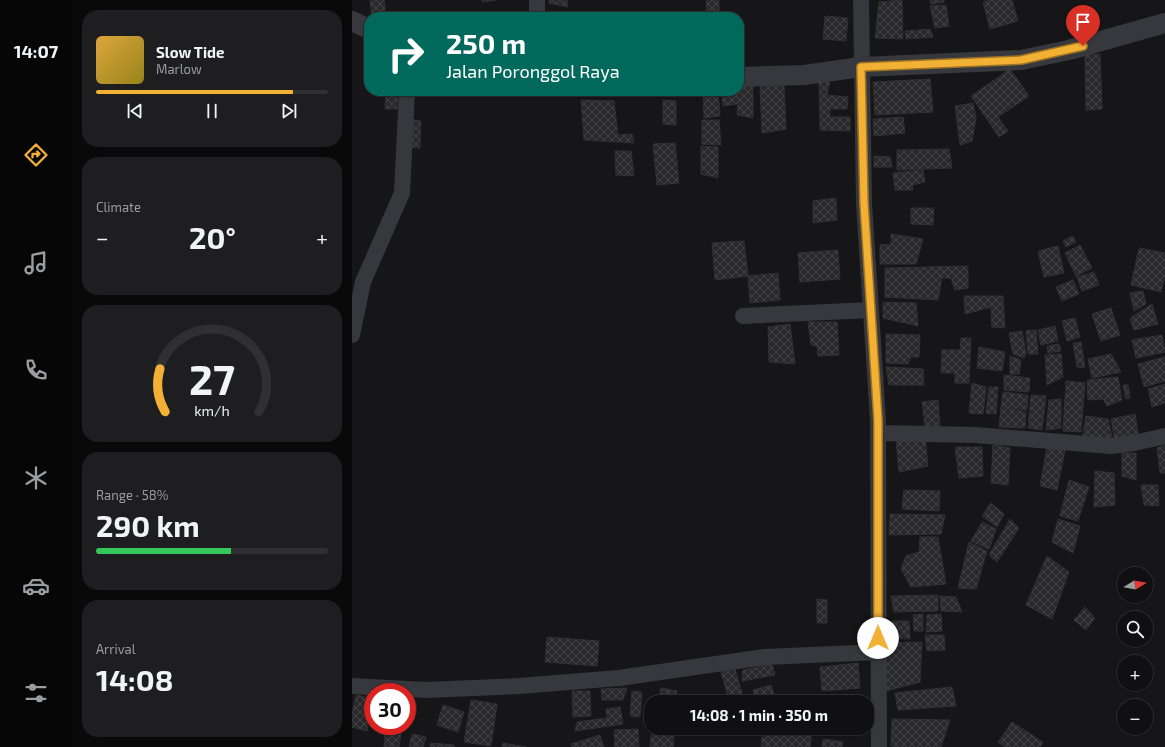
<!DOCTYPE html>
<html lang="en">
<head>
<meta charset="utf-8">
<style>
	:root { --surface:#101012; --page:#1e1e20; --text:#f1f3f6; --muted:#9c9d9f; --line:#303032; --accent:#f2b134 }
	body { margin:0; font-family:"Exo 2",sans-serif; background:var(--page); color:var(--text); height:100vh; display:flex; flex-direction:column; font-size:15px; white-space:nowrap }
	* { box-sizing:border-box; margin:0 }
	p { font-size:13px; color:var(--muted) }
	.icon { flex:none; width:22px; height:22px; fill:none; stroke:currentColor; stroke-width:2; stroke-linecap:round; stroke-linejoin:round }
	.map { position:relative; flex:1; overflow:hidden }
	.drawer { display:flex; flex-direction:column; gap:10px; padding:10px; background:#09090a; width:280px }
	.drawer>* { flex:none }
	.hud { position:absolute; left:12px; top:12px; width:380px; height:84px; border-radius:16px; box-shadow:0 1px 3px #0004,0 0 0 1px var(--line); background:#00695c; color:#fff; overflow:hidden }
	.needle { width:26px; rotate:79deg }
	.tools { position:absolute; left:765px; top:567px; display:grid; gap:8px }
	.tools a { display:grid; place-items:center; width:36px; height:36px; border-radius:50%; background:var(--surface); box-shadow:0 1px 3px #0004,0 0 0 1px var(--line); font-size:20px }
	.speed { position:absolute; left:12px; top:683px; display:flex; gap:8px; font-size:20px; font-weight:700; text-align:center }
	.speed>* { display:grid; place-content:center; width:52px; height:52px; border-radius:50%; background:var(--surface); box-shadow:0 1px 3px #0004,0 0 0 1px var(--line); line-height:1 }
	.speed .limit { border:6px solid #d22; background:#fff; color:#111 }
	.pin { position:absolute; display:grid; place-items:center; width:34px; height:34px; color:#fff; margin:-41px -17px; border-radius:50% 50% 50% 0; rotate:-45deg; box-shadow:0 0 4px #0007 }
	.pin .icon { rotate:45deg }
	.me { position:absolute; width:44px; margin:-22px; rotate:0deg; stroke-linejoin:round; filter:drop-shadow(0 0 3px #0008) }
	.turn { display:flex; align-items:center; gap:14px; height:84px; padding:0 16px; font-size:18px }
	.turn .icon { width:52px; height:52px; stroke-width:2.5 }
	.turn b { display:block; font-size:28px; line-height:34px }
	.big { font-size:30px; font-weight:700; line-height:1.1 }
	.drawer .tile { flex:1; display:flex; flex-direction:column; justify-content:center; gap:6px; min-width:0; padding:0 14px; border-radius:16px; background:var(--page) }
	.drawer .dial { align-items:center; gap:0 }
	.dial svg { height:104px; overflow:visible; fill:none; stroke:var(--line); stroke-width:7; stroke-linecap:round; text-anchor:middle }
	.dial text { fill:var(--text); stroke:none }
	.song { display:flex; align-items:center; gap:12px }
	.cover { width:48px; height:48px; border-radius:6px; background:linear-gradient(135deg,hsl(40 70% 55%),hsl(50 70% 35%)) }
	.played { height:4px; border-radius:2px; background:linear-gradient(90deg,var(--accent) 85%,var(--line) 85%) }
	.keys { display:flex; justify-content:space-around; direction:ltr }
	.heat { display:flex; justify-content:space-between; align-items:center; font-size:22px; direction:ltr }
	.charge { height:6px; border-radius:3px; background:linear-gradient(90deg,#34c759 58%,var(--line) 0) }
	.trip { position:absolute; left:292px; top:695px; width:230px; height:40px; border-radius:16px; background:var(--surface); box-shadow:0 1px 3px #0004,0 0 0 1px var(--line); font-weight:700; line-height:40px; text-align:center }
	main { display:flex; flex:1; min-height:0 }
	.tab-bar { display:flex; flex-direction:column; width:72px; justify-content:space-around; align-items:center; background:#060607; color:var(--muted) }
	.tab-bar .icon { width:28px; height:28px }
	.tab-bar .on { color:var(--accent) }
	.tab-bar b { font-size:18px; color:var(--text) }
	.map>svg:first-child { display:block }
	.building { fill:url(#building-cross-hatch); stroke:#303034 }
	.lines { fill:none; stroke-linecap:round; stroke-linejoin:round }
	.minor { stroke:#37383d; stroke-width:16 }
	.tertiary { stroke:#37383d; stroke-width:20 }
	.route-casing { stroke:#9d7322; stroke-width:10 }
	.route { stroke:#f2b134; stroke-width:7 }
</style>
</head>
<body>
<main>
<nav class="tab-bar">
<b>14:07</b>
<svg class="icon on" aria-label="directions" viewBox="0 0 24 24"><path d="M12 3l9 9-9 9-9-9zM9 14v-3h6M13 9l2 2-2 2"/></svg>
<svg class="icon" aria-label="music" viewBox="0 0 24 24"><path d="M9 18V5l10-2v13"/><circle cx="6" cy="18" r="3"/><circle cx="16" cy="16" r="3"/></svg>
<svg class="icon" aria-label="phone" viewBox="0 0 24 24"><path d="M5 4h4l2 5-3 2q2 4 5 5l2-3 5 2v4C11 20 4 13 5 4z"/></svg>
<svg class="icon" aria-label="climate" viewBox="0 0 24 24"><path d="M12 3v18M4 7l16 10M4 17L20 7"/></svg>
<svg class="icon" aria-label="car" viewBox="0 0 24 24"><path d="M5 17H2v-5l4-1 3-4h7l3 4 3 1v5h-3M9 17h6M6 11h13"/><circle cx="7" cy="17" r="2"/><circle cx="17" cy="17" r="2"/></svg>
<svg class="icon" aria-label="filters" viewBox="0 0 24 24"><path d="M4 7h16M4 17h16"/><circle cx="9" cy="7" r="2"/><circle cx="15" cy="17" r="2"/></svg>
</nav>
<section class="drawer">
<div class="tile">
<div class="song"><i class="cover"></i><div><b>Slow Tide</b><p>Marlow</p></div></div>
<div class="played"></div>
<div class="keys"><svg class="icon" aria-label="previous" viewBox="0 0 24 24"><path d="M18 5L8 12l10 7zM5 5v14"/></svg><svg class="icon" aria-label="pause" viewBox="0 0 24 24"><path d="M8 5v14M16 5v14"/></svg><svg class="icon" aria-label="next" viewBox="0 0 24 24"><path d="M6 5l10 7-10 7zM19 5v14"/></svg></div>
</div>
<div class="tile"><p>Climate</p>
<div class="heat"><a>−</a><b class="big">20°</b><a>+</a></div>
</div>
<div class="tile dial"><svg viewBox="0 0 100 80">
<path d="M14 69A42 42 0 1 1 86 69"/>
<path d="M14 69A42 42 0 0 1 10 36" stroke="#f2b134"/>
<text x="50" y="56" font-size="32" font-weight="700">27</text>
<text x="50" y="72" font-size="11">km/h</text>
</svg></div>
<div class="tile"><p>Range · 58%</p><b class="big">290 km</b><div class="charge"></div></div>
<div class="tile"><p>Arrival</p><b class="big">14:08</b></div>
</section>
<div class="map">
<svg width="813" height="747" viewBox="0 0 813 747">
	<defs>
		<pattern id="building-cross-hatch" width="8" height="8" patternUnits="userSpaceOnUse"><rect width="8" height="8" fill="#29292c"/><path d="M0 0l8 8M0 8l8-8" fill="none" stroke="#454548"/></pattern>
	</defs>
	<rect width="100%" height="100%" fill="#161618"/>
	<path class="building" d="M18 0H32L34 17H20Z
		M130 0H145L130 2Z
		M197 0H215L216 7 197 3Z
		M354 0H367V17H335L355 16Z
		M550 0 551 39 523 38 527 2Z
		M578 0H592V2L579 4Z
		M637 0H660L666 21 638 29 631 2Z
		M594 5 597 26 583 28 578 6Z
		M473 16 496 18 494 41 471 39Z
		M578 29 581 37 554 39 553 31Z
		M748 54 750 109 734 110 733 55Z
		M658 69 677 96 646 117 656 131 647 137 619 96Z
		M578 79 581 112 523 115 521 82Z
		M467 81H478L475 95 496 97 495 109H478V117H498V131L468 130Z
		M401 83V118L385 115 386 104 371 106 370 91H387V84Z
		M432 86 434 129 410 133 408 87Z
		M34 91H46L45 109H33Z
		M351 91H366L368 116 352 118Z
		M229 100 262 101 266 135 280 134 282 143 232 140Z
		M311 100 324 101V125L311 124Z
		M621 103 624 118 620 141 608 145 603 106Z
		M551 117 553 133 522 136 521 119Z
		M57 119 69 121 68 148 56 147Z
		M350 120H367L369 145 350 144Z
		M323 143 327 183 305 185 301 144Z
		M349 146 366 147V178L349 174Z
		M597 149 600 168 545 170V150Z
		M263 151H279L282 176 264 175Z
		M522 156 538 157 540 167H522Z
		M571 170 573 182 560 185 561 190H543L541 173Z
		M484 198 485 220 461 223V201Z
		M559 208H582L581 225 559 224Z
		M539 234 571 239 564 264H528V245L539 244Z
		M721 236 724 242 714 247 711 241Z
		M392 241 396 276 363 280 360 243Z
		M728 245 740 268 724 276 713 253Z
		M706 246 712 273 692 277 686 251Z
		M787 248 813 253V275L809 292 779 285Z
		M486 250 488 279 448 282 446 253Z
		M616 266V288L603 290 599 278H590L586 300 533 297V268Z
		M742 272 747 285 730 291 725 277Z
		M426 273 428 300 398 303 396 276Z
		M721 280 727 294 710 301 704 287Z
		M791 291 794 304 782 311 778 293Z
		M612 296H651L653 328 640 327 639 307 613 314Z
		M531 302 564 303 566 326 531 318Z
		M800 304 806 324 782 330 778 318Z
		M759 308 768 335 749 341 740 314Z
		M723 318 728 337 715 341 710 321Z
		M456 322H485L487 355 466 356 465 346 459 345Z
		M438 324 443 364 417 362 416 327Z
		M703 326 706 341 689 345 686 330Z
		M684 330 686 354H676L674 331Z
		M670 331 674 353 672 358 661 354 657 333Z
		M534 334 568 335 567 357H559L556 364 534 363Z
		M810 335 813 352 784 358 780 340Z
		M609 338H619L617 383H603V373H589L590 350H608Z
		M729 342 733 368 725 367 721 343Z
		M707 344 709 351 696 353 695 346Z
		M627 347 653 352 650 371 625 368Z
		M709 354 711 377 695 385 693 355Z
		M759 354 769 372 740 378 736 359Z
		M658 356 669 360 667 374H658Z
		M813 357V381L792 387 786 364Z
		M534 367 571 369 572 385H537Z
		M652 375 678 378 677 392 652 390Z
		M766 377 770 400 755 406 751 399 736 400 735 380Z
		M714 381 733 383 729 432 711 431Z
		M620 383 634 387 631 414 617 413Z
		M813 384V403L800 407 796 389Z
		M771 385H776L778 398 774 399Z
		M637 387H646L644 414 634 413Z
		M651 392 676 395 675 410 649 407Z
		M679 395 694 396 690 430 676 428Z
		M709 399V428L694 430 697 400Z
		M586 400 588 428 573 427 570 402Z
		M649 407 674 412 673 428 647 427Z
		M783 414 787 438 763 442 759 419Z
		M734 416 756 419 761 442 730 441Z
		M573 437 576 466 547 472 544 440Z
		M641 445 658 448 656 485 639 483Z
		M813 445V473H808L805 448Z
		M603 447H630L631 476 607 478Z
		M695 447 713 450 705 490 688 486Z
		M770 453H784V480L770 476Z
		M743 471 762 473 763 505 742 507Z
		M717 480 737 487 726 521 708 516Z
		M789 485H806L807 506 792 505Z
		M552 490 588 491 587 511 550 509Z
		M639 503 652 514 645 527 630 516Z
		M538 514 593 515 589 534 537 535Z
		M658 519 667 528 645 562 637 555Z
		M706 519 728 526 721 553 700 542Z
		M630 522 644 529 637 549 619 541Z
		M568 537H586L594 584 559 587 549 569 554 556 567 552Z
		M617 542 635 551 624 589 606 588Z
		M695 556 717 572 700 619 674 605Z
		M586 595V611L542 612 539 596Z
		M588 596 604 597 610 612 589 611Z
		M465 599 475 600V623H465Z
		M733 607 743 618 734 630 722 620Z
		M571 614V631H562L561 615Z
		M589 614 590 631 574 632 575 615Z
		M540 621H557L558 639 540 638Z
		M573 635H592L593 650 575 651Z
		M195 637 247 641 245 666 193 662Z
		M570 642 568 682 534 691V643Z
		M506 663 508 688 470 691 468 667Z
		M420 664 423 675 390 681 391 670Z
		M383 669 390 693 376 697 369 672Z
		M419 685 424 702H404L401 690Z
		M600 687 604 706 546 710 543 693Z
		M275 688 271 700H250L249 689Z
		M309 688 325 691 323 702H307Z
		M220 691H238L239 716 221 717Z
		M280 691 290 692 288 717 278 716Z
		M4 695 21 699 15 731 0 727V713Z
		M119 700 145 704 139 746 112 742Z
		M471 701H491V702H471Z
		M91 705 112 712 106 732 85 725Z
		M268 707 271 724 223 731 225 722 255 718 254 709Z
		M540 719 598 720 589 747H550L539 746Z
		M660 722 691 742 688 747H653L646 742Z
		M34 726H50L47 747H32Z
		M300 728H308L322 736 321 747H298Z
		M411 728 460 729 458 747H409Z
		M471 728H491V732H471Z
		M286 729 287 747H263L262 730Z
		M60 734 74 737 71 747H57Z
		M248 735 252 747H220L219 744Z
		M471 739 491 742 490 747H470Z
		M79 743 102 745V747H78Z
		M151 743 174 747H150Z"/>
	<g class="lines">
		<path class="minor" d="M185 0V17
			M509 0 512 203 526 420 527 747
			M391 316 519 310
			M0 335 11 282 50 193 55 91
			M526 433 623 435 759 446 782 443 813 436
			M0 686 74 690 167 686 267 678 413 657 527 652"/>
		<path class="tertiary" d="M0 21 17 29
			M387 77 452 75 509 67 669 60 717 50 813 23"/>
	</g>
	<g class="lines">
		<g class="route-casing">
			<path id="route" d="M526 638V420L512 203 509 67 669 60 731 46"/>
		</g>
		<use href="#route" class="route"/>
	</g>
</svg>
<div class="tools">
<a><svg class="needle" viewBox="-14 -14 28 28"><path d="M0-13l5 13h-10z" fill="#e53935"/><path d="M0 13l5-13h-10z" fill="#9c9d9f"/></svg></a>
<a><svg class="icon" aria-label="search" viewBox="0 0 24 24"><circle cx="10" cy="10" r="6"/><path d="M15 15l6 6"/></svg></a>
<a>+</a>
<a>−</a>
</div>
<div class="speed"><div class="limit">30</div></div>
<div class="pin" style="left:731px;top:46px;background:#d93025"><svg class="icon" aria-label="arrive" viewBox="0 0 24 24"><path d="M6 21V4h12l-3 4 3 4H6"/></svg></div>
<svg class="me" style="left:526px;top:638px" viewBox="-20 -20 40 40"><circle r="19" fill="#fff"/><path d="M0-13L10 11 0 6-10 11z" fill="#f2b134"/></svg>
<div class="trip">14:08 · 1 min · 350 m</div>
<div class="hud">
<div class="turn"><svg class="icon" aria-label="right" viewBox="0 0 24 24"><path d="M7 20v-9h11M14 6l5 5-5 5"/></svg><div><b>250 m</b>Jalan Poronggol Raya</div></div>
</div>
</div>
</main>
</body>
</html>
